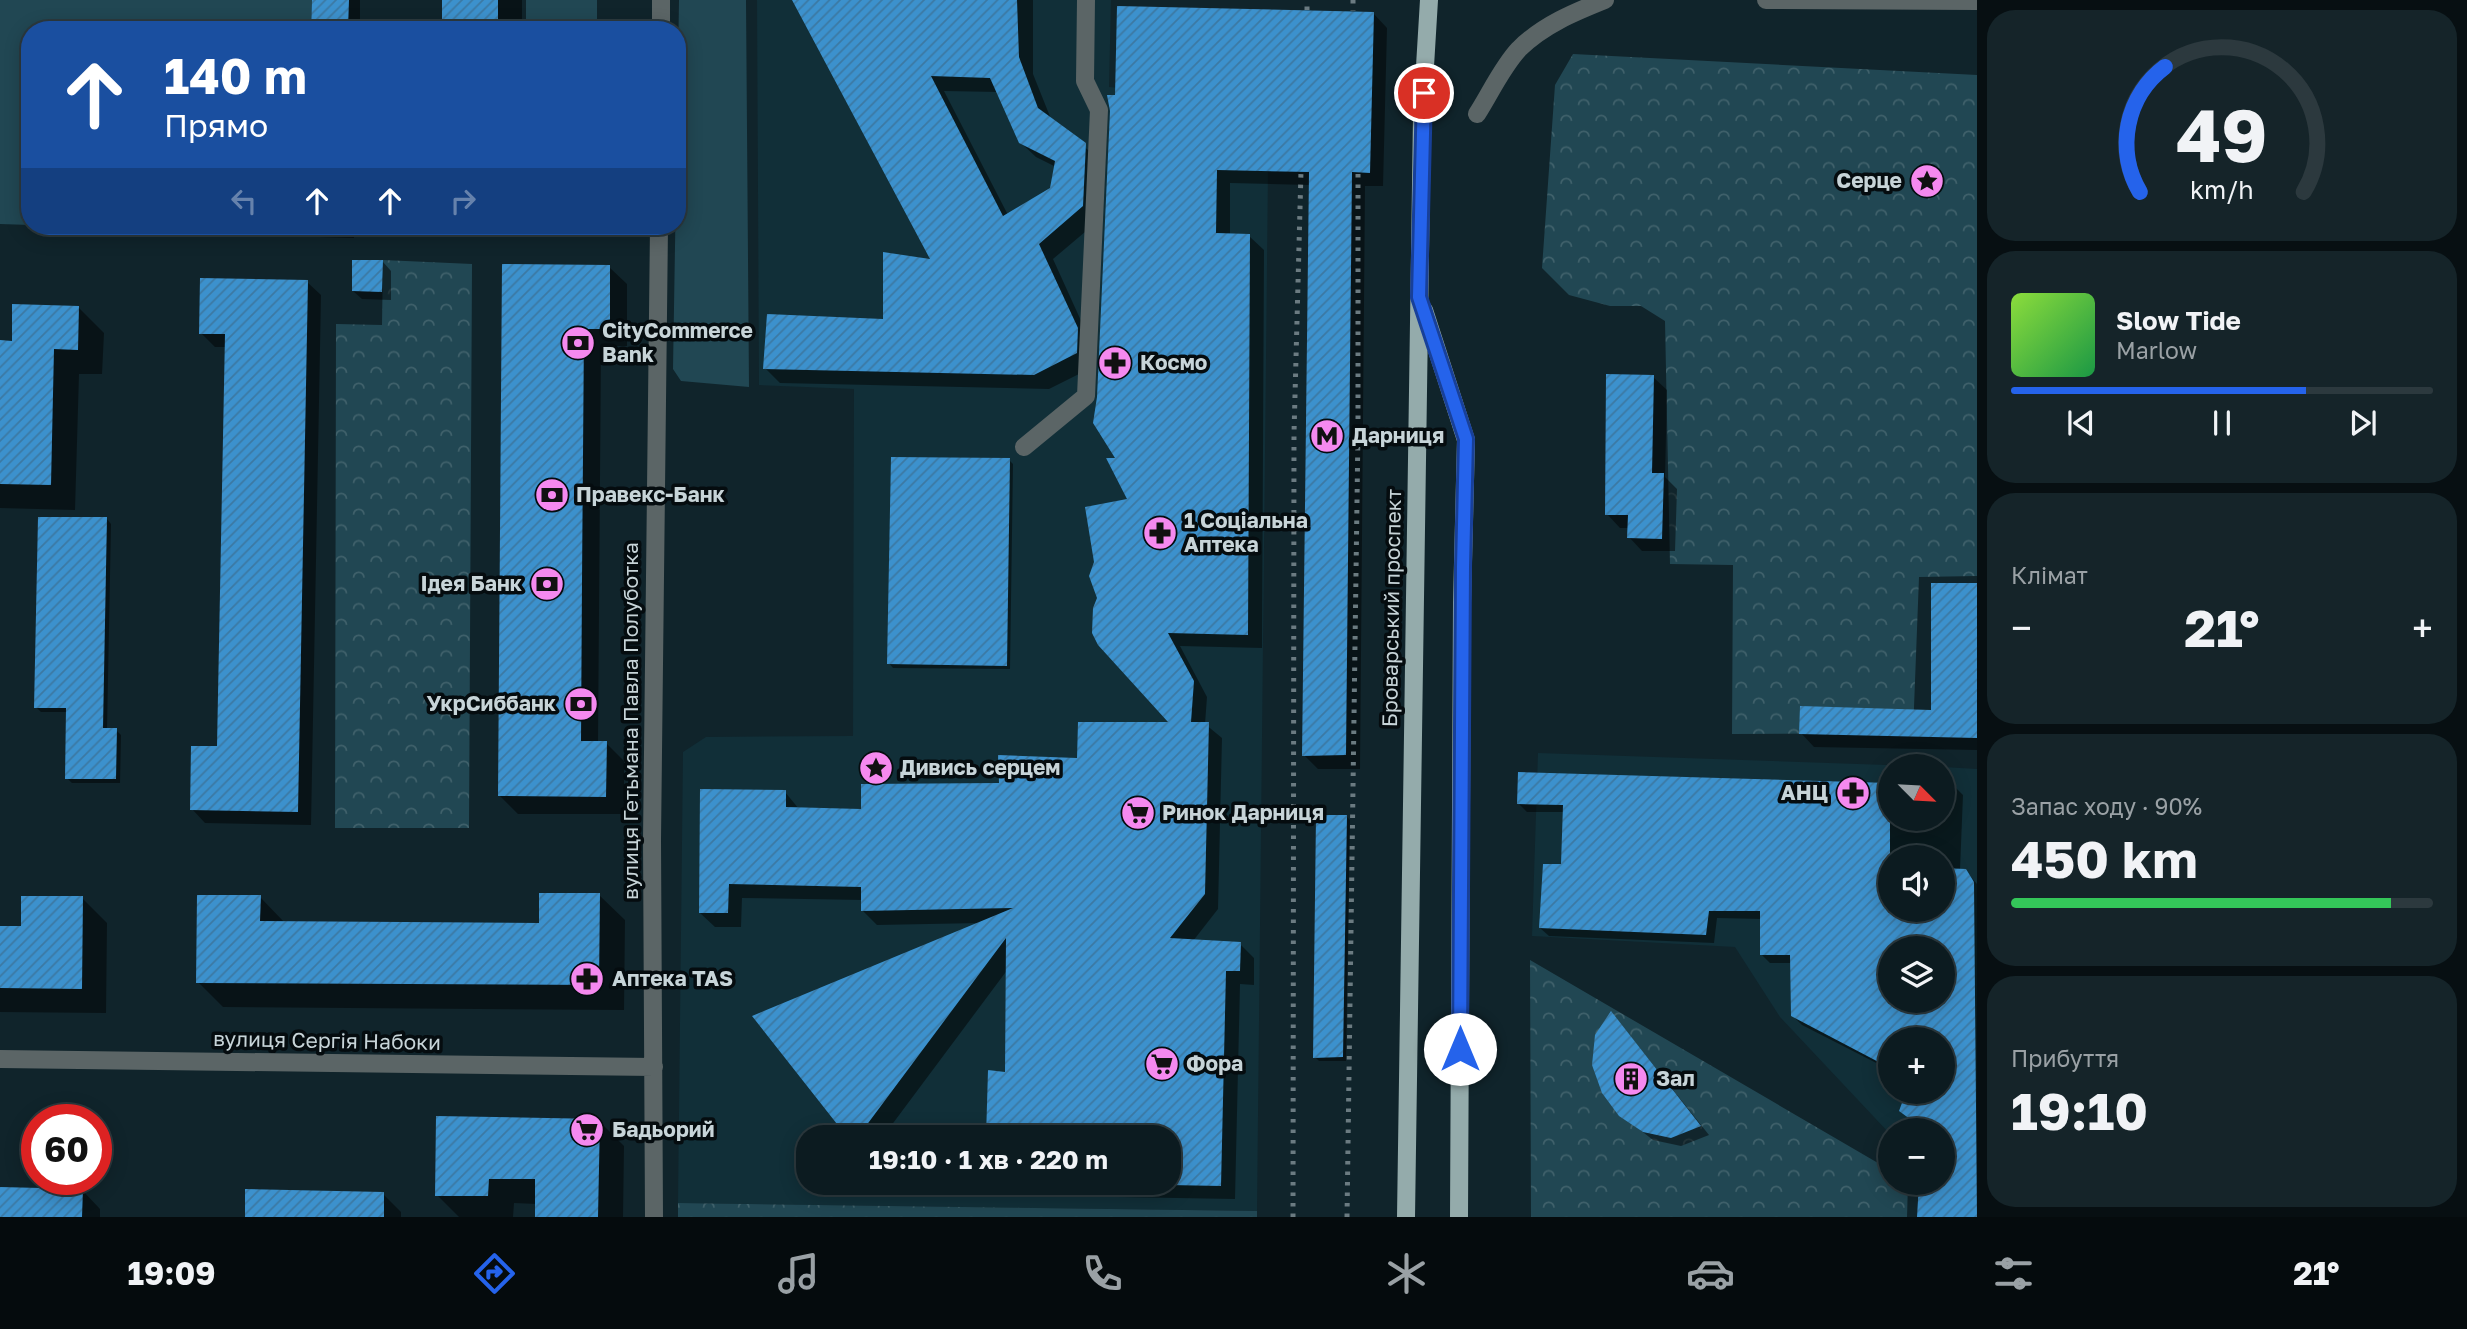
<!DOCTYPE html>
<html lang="uk">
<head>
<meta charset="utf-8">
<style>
	:root { --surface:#0c1b20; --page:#152429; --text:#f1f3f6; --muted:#9aa1a5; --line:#2c393e; --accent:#2563eb }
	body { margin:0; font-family:"Golos Text",sans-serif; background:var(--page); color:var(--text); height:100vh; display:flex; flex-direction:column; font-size:26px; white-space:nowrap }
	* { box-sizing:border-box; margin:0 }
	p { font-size:23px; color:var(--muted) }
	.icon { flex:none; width:38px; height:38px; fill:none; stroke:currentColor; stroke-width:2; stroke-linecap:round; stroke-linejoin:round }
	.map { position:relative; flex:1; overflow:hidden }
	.panel { display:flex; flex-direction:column; gap:10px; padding:10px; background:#070f12; width:490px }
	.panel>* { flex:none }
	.top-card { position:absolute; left:21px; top:21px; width:665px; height:214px; border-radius:28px; box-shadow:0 4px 18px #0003,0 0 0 2px var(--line); background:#1a4fa0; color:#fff; overflow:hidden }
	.needle { width:46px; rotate:114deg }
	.fabs { position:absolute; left:1878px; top:754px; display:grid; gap:14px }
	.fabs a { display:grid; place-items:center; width:77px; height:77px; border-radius:50%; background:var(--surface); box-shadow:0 4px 18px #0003,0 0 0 2px var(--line); font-size:35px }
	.speed { position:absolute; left:21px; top:1104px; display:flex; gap:14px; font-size:35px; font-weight:700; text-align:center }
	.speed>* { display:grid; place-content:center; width:91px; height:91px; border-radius:50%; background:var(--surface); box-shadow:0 4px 18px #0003,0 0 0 2px var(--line); line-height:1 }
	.speed .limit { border:10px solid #d22; background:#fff; color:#111 }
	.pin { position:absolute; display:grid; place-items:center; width:60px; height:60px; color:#fff; margin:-30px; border:4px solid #fff; border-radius:50%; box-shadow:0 2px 7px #0007 }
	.me { position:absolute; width:77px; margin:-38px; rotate:0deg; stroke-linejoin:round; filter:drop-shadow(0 0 5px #0008) }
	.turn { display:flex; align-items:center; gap:24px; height:147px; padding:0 28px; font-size:32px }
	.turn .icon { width:91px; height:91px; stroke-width:2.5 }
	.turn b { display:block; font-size:49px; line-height:60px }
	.lanes { display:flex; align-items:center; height:66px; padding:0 28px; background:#0003; justify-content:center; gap:35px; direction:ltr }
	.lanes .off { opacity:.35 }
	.big { font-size:52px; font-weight:700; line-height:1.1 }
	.panel .tile { flex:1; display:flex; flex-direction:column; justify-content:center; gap:10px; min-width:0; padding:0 24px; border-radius:28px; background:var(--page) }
	.panel .dial { align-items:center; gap:0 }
	.dial svg { height:182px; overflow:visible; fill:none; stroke:var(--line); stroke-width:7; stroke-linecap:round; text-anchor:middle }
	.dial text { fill:var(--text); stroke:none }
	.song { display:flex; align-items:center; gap:21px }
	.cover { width:84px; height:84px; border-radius:10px; background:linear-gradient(135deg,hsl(90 70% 55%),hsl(140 70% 35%)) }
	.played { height:7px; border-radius:4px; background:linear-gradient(90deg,var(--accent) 70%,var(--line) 70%) }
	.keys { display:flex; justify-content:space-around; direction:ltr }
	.heat { display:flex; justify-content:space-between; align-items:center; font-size:38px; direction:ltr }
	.charge { height:10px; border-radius:5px; background:linear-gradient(90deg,#34c759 90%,var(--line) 0) }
	.trip { position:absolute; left:796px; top:1125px; width:385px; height:70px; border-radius:28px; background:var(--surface); box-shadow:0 4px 18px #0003,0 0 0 2px var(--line); font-weight:700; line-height:70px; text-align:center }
	.tabs { display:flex; height:112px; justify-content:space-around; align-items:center; background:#050b0d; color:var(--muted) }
	.tabs .icon { width:49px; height:49px }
	.tabs .active { color:var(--accent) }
	.tabs b { font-size:32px; color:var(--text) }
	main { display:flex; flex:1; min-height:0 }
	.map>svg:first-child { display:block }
	.built { fill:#112f38; fill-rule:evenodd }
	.grass { fill:#214753 }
	.forest { fill:url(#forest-crowns) }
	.shadow { fill:#0007; fill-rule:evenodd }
	.building { fill:url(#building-hatch); fill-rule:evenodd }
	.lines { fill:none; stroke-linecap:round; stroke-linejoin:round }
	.minor { stroke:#5b6566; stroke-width:18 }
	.major { stroke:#94abab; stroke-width:18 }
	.rail { stroke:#6b7b81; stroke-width:5; stroke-dasharray:3.5 7; stroke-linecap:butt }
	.route-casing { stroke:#184099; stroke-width:18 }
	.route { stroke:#2563eb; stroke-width:12 }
	.labels { text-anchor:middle; stroke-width:7; stroke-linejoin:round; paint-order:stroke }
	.poi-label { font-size:21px; font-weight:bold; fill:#c7d4d8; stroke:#050c0f; text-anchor:start }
	.street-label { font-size:21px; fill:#c7d4d8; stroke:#050c0f }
</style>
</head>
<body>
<main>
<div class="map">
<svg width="1977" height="1217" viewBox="0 0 1977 1217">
	<defs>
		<pattern id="forest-crowns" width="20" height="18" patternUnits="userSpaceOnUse" patternTransform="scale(1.75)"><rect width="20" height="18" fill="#214753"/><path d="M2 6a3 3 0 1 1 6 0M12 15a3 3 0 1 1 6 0" fill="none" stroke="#40616b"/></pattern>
		<pattern id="building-hatch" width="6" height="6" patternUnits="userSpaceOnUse" patternTransform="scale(1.75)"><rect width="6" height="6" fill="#3c91cd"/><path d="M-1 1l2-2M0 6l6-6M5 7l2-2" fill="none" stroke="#3c79a3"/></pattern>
	</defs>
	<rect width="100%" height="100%" fill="#10242b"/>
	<path class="built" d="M757 0H1111L1109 87 1248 98 1268 170 1257 1211 678 1203 683 752 706 737 853 736 854 389 759 385ZM808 1138H1169V1183H808Z
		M1538 753 1916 766H1890V819H1942L1943 767 1977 769V1183L1943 1180 1942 1130H1890V1134L1780 1017 1735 947 1532 936ZM1890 858H1942V910H1890ZM1890 948H1942V1001H1890ZM1890 1040H1942V1092H1890Z"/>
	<path class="grass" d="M0 0H312L311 30H30V225L0 224Z
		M526 0H597V30H526Z
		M679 0H746L749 387 681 381 673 369Z"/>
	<path class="forest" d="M1573 54 1977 75V576L1919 577 1913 733 1732 734 1733 565 1670 564 1665 321 1641 306H1610L1569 295 1542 268 1555 85Z
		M383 260 472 264 469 828H335L336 324 382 325Z
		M1530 960 1890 1170V1183H1908L1907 1217H1531Z
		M678 1203 1257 1211V1217H678Z"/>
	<path class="shadow" d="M313 0H360V30H313Z
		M444 0H522V30H444Z
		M794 0H1033V74L1051 119 1100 160 1098 221 1053 259 1092 345 1091 368 1049 389 780 383 765 368 885 321 933 261ZM944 91 998 92 1020 142 1036 157 1056 167 1051 189 1008 215Z
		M1373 13 1387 28 1383 186H1365L1360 769H1318L1304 755 1310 185 1230 183V235L1249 236 1264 250 1262 648 1180 646 1207 697 1205 724 1222 738 1218 909 1193 941 1240 944 1254 958V985L1240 984 1235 1199 1001 1195 989 1183H1169V1138L1007 1074 1008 969 882 1138H850L981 923 877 925 863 911V900L742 898 741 927H715L700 913 785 792 799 809 863 811 1000 784 1079 760 1172 724 1130 501 1099 397 1117 97Z
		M308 226H354V238L319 237Z
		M383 262 391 271V300L362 299 353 291Z
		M504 266 609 267 627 284V346H601L598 743H606L624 761V814H518L500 796Z
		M307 282 321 295 311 825 205 823 192 809 219 748 227 347H215L201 333Z
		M78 307 104 333 102 374H79L75 510 0 508V342H14Z
		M1653 377 1667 390 1665 477 1677 489 1675 551H1642L1629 537V528H1620L1607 514Z
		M1009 460 1013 464 1010 669 893 668 889 663Z
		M107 519 111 524 107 730H116L121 735 120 783H72L67 778 68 712H41L36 707Z
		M1977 585V750L1814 747 1801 733 1933 712Z
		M1890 785V819H1942V786H1954L1963 795 1960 870H1965L1977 884V1217H1919L1939 1183H1942V1130H1925L1901 1111 1908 1092H1942V1040H1890V1070L1802 1025 1793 1016 1792 963H1770L1761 954 1762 919 1717 918 1714 943 1549 936 1540 928 1563 866 1565 812H1527L1518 803ZM1890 858H1942V910H1890ZM1890 948H1942V1001H1890Z
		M1346 816 1350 820 1346 1061H1319L1315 1057Z
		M599 895 625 920 624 1010 223 1007 198 982 260 897 285 923 540 924Z
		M82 898 107 923 106 1013 0 1012V928H23Z
		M1619 1022 1709 1135 1681 1146 1653 1140 1621 1115Z
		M599 1121 624 1146 623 1217H536L537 1204 514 1203 513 1217H459L437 1195Z
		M0 1189 83 1191 100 1209V1217H0Z
		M383 1194 401 1212V1217H246Z"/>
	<path class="building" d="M312 0H349L348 30H311Z
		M442 0H498V30H442Z
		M792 0H1017L1019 57 1038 108 1086 143 1083 206 1039 244 1078 328 1077 353 1034 375 763 369 767 314 883 319V252L930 259ZM931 76 990 78 1019 143 1055 161 1050 188 1003 216Z
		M1117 6 1374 12 1370 173 1352 172 1346 755 1302 756 1309 172 1217 170 1216 233 1250 234 1248 635 1168 633 1194 681 1191 722H1209L1205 894 1170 938 1241 942 1240 971H1226L1221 1186 1169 1185V1138H986L988 1070 1005 1072 1006 938 857 1138H848L752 1016 1013 908 861 911V887L729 884 728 913H699L700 789 786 790V807L861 809V784L999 783 998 755 1077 758 1078 722H1168L1098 645 1092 633 1093 608 1097 598 1089 576 1094 562 1085 507 1127 499 1106 458H1115L1093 423 1097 397 1110 111 1107 95H1115Z
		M352 260H383L382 292 352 291Z
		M502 264 610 265V329H584L582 581 581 741H607L606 797 498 796Z
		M200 278 308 280 298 812 190 810 191 746H217L225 334H199Z
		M12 304 79 306 78 350 54 349 51 485 0 484V340L12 341Z
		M1606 374 1654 375 1652 473H1664L1662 539 1627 538 1628 515H1605Z
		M891 457 1010 458 1007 666 887 664Z
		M38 517H107L103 728H117L116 779H65L66 708H34Z
		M1931 583H1977V738L1799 734 1800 706 1931 710Z
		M1518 772 1890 783V910H1942V868L1966 869 1974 882 1977 1217H1917L1919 1183 1942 1185V1130H1925L1899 1111 1906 1092H1942V1040H1890V1068L1791 1016 1790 955H1760V911H1709L1706 935 1539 928 1543 864H1561L1563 805 1517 804ZM1890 948H1942V1001H1890Z
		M1316 815H1347L1343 1057 1313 1058Z
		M539 893H600L599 985 196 983 197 895H261L260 921 539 923Z
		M21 896H83L82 989 0 988V926H21Z
		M1611 1011 1701 1126 1671 1138 1643 1132 1619 1116 1602 1093 1592 1065 1595 1035Z
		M436 1116 600 1119 598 1217H535V1179H489L488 1196H435Z
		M0 1187 83 1189 82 1217H0Z
		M245 1189 384 1192V1217H245Z"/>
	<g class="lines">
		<path class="minor" d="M1766 0 1977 1
			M661 30V0
			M1477 114C1490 94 1502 67 1519 49 1543 25 1575 12 1605 0
			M1024 447 1086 396 1099 110 1085 81 1086 0
			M0 1059 654 1067
			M654 1217 652 840 659 226"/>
		<path class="major" d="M1424 310 1466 440 1462 603 1459 1217
			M1406 1217 1422 116 1429 0"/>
		<path class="rail" d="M1353 0V11
			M1307 10V0
			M1293 1217 1294 433 1301 171
			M1347 1217 1358 430V173"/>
	</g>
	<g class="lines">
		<g class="route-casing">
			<path id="route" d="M1424 93 1419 297 1466 439 1463 567 1460 1049"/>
		</g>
		<use href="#route" class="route"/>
	</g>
	<defs>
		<g id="sight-disc" transform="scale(1.75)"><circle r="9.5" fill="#f589ef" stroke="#050c0f"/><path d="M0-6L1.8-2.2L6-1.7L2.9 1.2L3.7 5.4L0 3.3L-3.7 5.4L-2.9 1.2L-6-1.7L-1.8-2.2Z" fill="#111"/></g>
		<g id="bank-disc" transform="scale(1.75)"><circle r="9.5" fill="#f589ef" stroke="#050c0f"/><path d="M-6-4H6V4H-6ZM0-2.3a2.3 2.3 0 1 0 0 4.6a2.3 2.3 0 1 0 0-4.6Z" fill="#111"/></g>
		<g id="pharmacy-disc" transform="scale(1.75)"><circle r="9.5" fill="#f589ef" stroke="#050c0f"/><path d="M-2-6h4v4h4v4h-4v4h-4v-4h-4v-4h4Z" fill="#111"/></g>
		<g id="metro-disc" transform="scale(1.75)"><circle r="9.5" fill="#f589ef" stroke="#050c0f"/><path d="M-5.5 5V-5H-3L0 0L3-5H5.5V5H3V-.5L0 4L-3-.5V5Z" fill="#111"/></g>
		<g id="supermarket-disc" transform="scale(1.75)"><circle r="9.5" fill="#f589ef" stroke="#050c0f"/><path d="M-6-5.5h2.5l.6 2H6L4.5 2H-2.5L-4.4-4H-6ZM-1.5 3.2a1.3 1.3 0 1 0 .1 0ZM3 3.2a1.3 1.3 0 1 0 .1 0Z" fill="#111"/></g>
		<g id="building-disc" transform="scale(1.75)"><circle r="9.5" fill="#f589ef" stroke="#050c0f"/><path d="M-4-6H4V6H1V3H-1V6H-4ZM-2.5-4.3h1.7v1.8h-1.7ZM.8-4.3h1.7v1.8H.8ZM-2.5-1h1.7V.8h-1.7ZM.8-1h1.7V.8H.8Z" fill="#111"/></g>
	</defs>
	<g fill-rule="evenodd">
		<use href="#sight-disc" x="1927" y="181"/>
		<use href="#bank-disc" x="578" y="343"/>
		<use href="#pharmacy-disc" x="1115" y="363"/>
		<use href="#metro-disc" x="1327" y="436"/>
		<use href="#bank-disc" x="552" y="495"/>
		<use href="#pharmacy-disc" x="1160" y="533"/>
		<use href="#bank-disc" x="547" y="584"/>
		<use href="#bank-disc" x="581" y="704"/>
		<use href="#sight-disc" x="876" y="768"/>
		<use href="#pharmacy-disc" x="1853" y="793"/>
		<use href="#supermarket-disc" x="1138" y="813"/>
		<use href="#pharmacy-disc" x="587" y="979"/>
		<use href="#supermarket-disc" x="1162" y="1064"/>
		<use href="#building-disc" x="1631" y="1079"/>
		<use href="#supermarket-disc" x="587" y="1130"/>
	</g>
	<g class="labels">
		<g class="poi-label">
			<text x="1902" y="188" text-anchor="end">Серце</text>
			<text x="602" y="338">CityCommerce<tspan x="602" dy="24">Bank</tspan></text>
			<text x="1140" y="370">Космо</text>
			<text x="1352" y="443">Дарниця</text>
			<text x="576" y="502">Правекс-Банк</text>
			<text x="1184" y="528">1 Соціальна<tspan x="1184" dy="24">Аптека</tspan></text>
			<text x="522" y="591" text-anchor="end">Ідея Банк</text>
			<text x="556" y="711" text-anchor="end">УкрСиббанк</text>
			<text x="900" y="775">Дивись серцем</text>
			<text x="1828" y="800" text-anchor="end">АНЦ</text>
			<text x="1162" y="820">Ринок Дарниця</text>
			<text x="612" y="986">Аптека TAS</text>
			<text x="1186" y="1071">Фора</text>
			<text x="1656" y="1086">Зал</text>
			<text x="612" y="1137">Бадьорий</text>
		</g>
		<g class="street-label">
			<text transform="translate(1392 608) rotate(-89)" y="7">Броварський проспект</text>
			<text transform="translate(631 721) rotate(-90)" y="7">вулиця Гетьмана Павла Полуботка</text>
			<text transform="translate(327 1041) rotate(1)" y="7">вулиця Сергія Набоки</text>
		</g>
	</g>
</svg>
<div class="fabs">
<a><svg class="needle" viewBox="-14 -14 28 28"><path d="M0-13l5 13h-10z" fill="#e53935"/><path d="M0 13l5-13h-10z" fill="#9aa1a5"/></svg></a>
<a><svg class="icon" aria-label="sound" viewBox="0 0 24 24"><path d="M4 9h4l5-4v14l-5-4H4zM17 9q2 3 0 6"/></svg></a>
<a><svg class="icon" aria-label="layers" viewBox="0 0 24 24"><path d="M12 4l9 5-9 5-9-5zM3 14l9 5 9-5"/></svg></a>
<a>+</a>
<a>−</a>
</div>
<div class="speed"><div class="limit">60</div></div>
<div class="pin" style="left:1424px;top:93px;background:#d93025"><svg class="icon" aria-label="arrive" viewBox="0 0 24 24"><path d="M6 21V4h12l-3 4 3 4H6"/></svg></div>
<svg class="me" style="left:1460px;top:1049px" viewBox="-20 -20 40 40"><circle r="19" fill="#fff"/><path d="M0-13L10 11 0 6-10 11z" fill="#2563eb"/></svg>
<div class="trip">19:10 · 1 хв · 220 m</div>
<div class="top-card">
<div class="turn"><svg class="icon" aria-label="ahead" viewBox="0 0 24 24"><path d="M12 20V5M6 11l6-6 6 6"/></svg><div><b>140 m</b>Прямо</div></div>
<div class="lanes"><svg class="icon off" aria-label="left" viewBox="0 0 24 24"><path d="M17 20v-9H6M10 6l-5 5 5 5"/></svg><svg class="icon" aria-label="ahead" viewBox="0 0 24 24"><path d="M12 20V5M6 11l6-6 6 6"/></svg><svg class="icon" aria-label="ahead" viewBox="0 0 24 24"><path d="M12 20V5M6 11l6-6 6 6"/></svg><svg class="icon off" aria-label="right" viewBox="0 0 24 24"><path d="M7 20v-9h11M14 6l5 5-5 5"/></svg></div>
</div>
</div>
<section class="panel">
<div class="tile dial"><svg viewBox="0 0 100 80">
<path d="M14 69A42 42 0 1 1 86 69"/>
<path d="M14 69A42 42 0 0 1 25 14" stroke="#2563eb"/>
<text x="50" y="56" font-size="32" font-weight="700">49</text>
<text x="50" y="72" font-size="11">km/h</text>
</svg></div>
<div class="tile">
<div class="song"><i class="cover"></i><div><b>Slow Tide</b><p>Marlow</p></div></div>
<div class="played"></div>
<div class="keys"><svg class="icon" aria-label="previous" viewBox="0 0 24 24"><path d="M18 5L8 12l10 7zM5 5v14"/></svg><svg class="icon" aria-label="pause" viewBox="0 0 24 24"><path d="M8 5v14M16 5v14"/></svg><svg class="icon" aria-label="next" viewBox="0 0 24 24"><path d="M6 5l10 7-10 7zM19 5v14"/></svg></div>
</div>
<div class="tile"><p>Клімат</p>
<div class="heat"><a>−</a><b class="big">21°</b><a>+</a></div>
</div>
<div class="tile"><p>Запас ходу · 90%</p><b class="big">450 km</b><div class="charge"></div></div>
<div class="tile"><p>Прибуття</p><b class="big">19:10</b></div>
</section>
</main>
<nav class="tabs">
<b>19:09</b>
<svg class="icon active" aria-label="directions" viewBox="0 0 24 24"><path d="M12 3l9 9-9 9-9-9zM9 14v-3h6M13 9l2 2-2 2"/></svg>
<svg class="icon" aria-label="music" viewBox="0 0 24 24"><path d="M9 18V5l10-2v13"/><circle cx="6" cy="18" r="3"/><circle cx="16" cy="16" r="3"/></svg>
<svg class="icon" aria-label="phone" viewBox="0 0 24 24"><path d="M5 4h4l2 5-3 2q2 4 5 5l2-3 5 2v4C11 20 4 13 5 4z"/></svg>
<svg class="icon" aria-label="climate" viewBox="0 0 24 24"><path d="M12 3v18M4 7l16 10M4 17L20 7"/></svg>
<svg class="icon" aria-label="car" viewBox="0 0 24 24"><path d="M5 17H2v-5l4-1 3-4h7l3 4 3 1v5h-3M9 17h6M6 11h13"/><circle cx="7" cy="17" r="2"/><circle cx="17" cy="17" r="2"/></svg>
<svg class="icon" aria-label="filters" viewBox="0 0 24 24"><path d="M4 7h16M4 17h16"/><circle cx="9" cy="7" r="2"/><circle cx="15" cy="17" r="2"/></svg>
<b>21°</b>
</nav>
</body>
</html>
